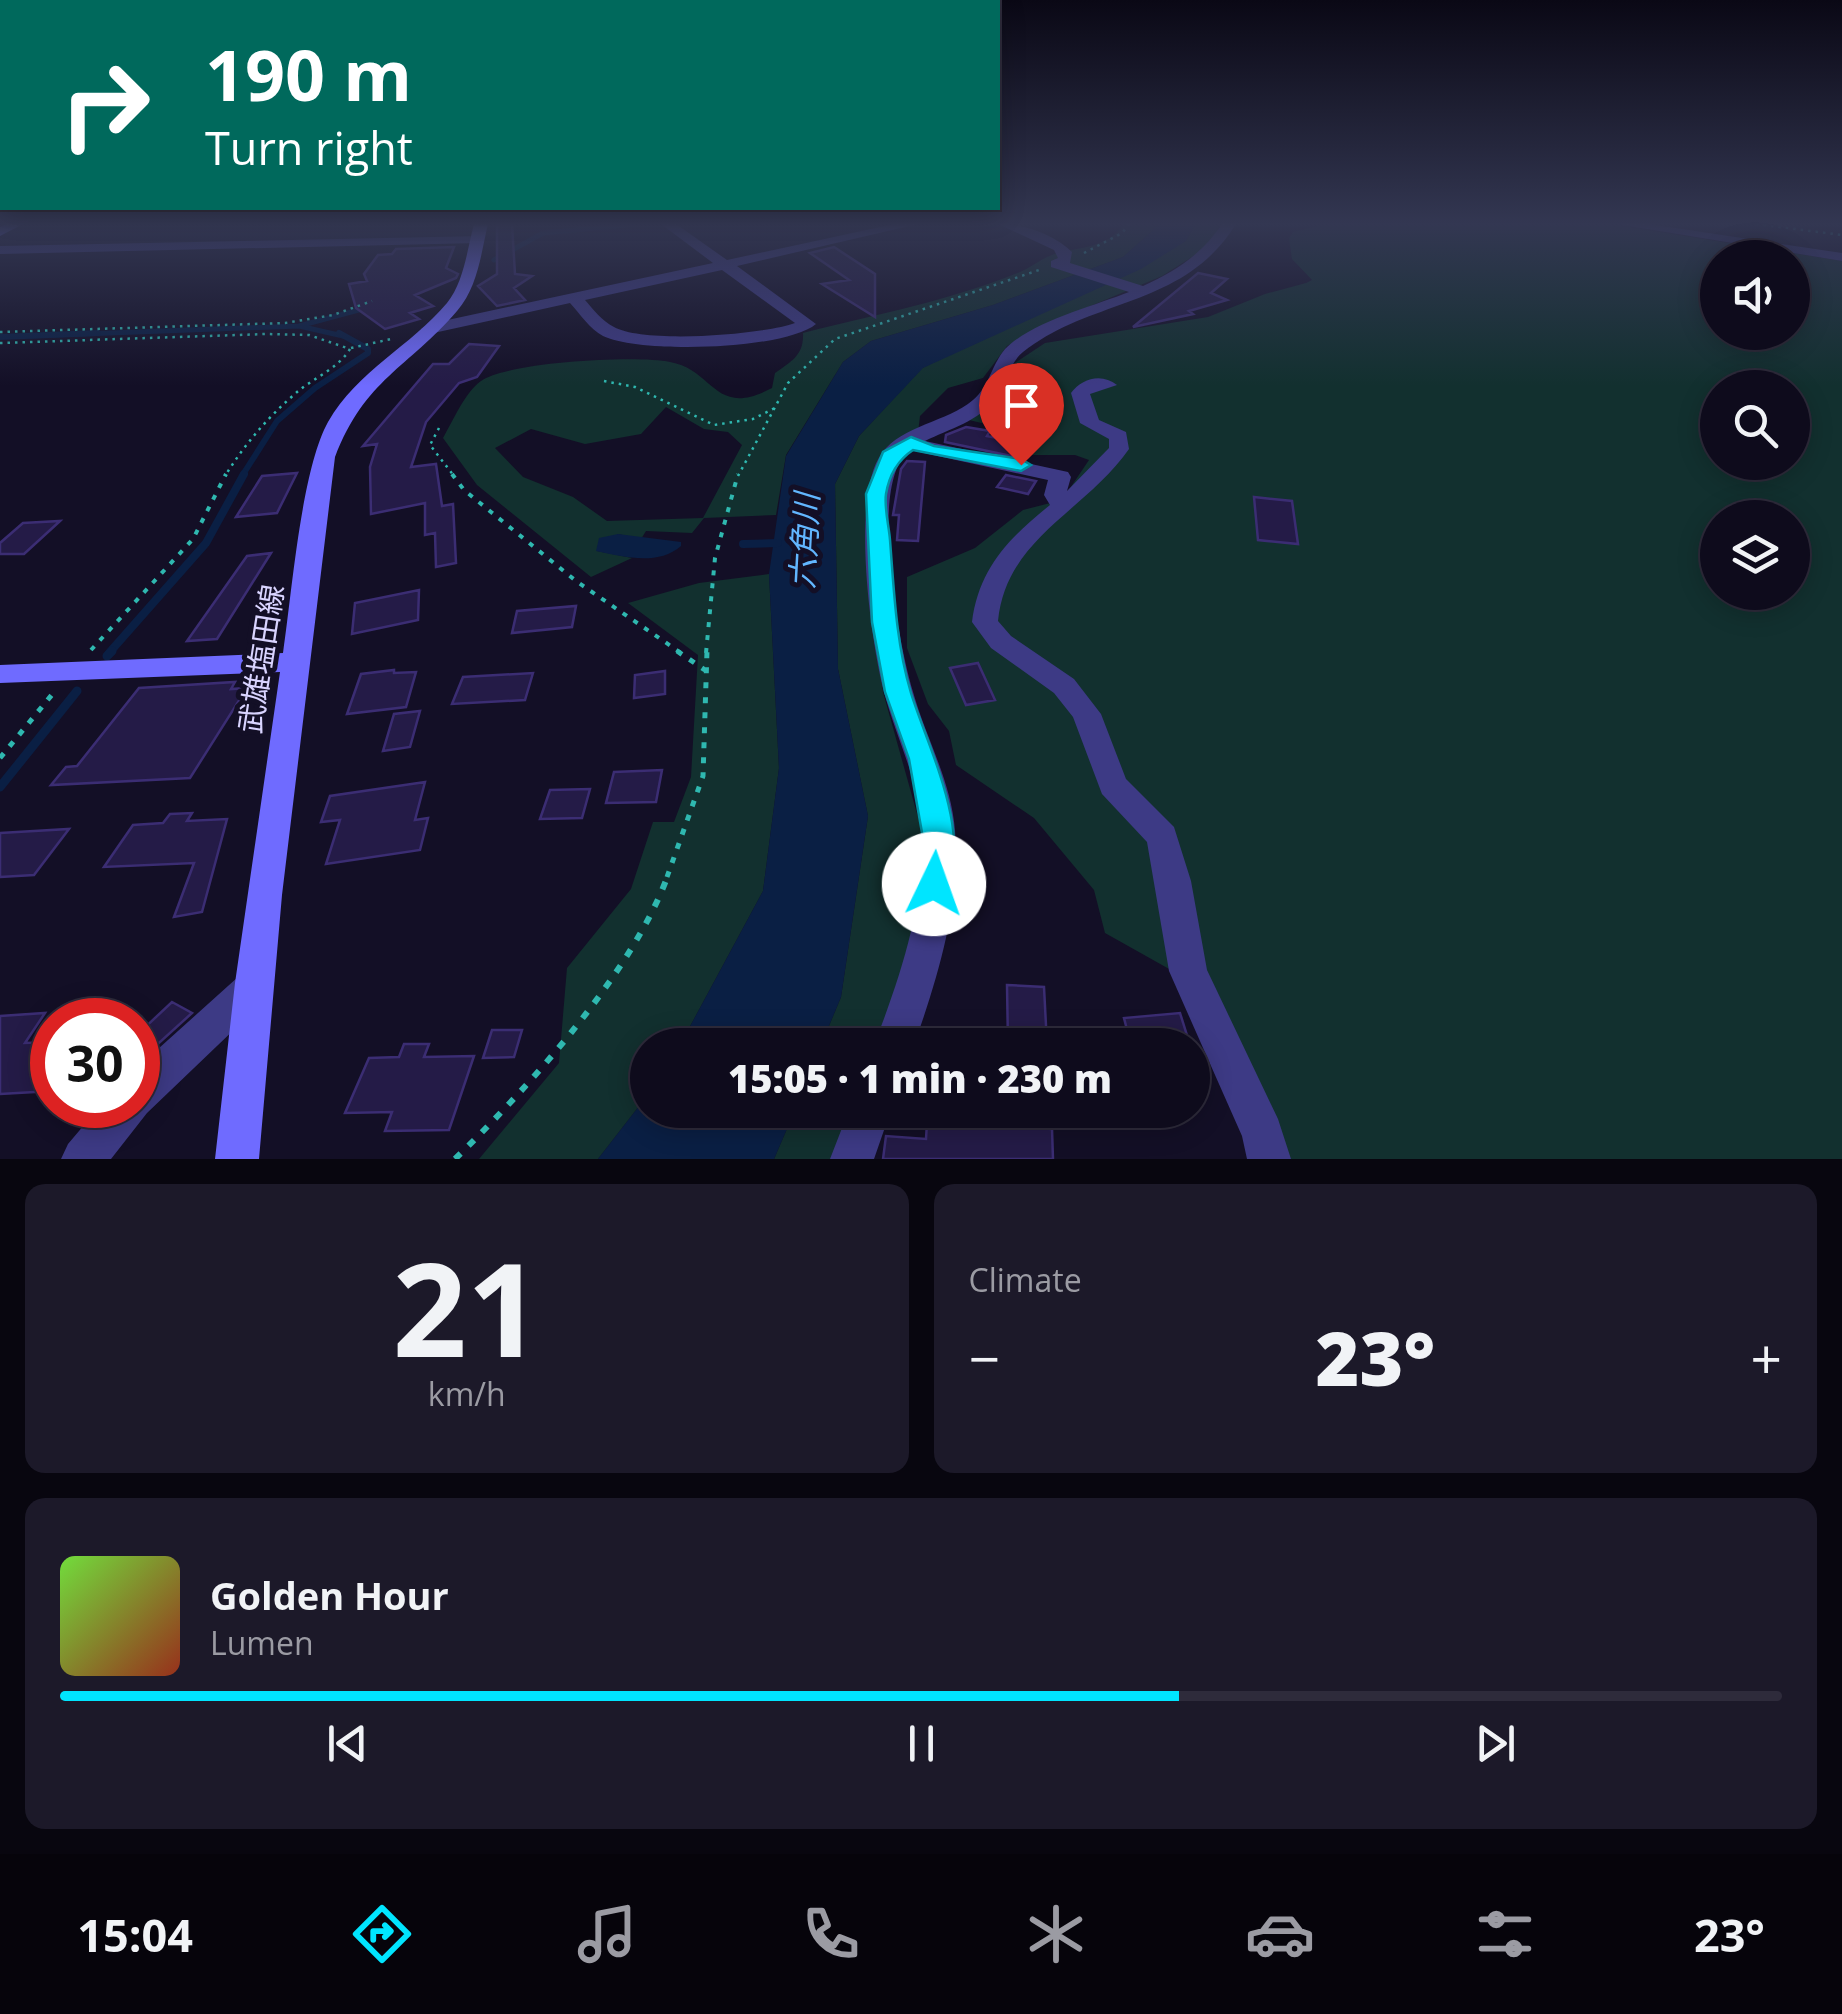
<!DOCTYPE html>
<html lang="en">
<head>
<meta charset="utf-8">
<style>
	:root { --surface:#0e0b1c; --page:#1c1929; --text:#f1f3f6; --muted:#9b9ba3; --line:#2e2b3b; --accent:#00e5ff }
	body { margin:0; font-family:"Open Sans","Noto Sans JP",sans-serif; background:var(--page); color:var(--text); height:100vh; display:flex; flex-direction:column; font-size:38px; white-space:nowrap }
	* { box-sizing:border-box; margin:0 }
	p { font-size:32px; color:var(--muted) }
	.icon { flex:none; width:55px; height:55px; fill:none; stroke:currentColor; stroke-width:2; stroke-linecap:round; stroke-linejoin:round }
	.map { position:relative; height:1159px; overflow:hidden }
	.side { display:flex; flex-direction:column; gap:25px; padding:25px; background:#08060f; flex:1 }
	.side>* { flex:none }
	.guide { position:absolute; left:0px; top:0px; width:1000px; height:210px; box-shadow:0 5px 25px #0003,0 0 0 2px var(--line); background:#00695c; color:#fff; overflow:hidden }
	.tools { position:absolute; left:1700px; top:240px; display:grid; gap:20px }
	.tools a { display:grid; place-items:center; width:110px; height:110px; border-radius:50%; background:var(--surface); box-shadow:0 5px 25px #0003,0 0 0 2px var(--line); font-size:50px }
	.speed { position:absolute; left:30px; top:998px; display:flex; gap:20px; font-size:50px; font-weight:700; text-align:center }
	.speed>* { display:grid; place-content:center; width:130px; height:130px; border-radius:50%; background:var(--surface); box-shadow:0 5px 25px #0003,0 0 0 2px var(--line); line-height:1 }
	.speed .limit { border:15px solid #d22; background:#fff; color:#111 }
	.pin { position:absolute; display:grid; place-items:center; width:85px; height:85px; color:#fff; margin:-102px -42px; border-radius:50% 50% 50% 0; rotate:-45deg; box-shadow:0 0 10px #0007 }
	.pin .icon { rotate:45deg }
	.me { position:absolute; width:110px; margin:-55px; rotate:3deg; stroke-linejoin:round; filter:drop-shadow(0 0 8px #0008) }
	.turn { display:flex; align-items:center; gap:35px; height:210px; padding:0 40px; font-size:45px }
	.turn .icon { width:130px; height:130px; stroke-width:2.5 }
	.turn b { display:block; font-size:70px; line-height:85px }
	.big { font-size:75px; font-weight:800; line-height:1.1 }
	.side .card { flex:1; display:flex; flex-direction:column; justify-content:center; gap:15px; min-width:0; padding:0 35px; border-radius:20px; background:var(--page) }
	.side .dial { align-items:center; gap:0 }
	.dial b { font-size:130px; line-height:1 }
	.song { display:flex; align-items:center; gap:30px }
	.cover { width:120px; height:120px; border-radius:15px; background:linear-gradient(135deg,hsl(100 70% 55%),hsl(10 70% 35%)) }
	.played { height:10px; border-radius:5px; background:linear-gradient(90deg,var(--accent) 65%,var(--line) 65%) }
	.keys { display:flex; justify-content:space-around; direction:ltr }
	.heat { display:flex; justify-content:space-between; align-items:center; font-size:55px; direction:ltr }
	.side .tiles { flex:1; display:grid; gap:25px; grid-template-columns:1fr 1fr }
	.card:last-child { grid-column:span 2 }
	.trip { position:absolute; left:630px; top:1028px; width:580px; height:100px; border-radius:50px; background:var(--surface); box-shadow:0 5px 25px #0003,0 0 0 2px var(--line); font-weight:800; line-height:100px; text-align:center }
	.tabs { display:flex; height:160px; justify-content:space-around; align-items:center; background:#06040b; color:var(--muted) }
	.tabs .icon { width:70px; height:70px }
	.tabs .current { color:var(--accent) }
	.tabs b { font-size:45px; color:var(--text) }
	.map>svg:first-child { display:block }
	.green { fill:#12302f; fill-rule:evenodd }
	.water { fill:#0a1f44 }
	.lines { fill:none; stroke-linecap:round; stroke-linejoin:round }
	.stream-far3 { stroke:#0a1f44; stroke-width:5 }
	.stream-far2 { stroke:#0a1f44; stroke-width:6 }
	.stream-far1 { stroke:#0a1f44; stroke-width:8 }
	.stream { stroke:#0a1f44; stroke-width:9 }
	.building { fill:#241b47; stroke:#3b2d73; stroke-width:2.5 }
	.path-far3 { stroke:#2fb8b0; stroke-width:2.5; stroke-dasharray:2.5 5; stroke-linecap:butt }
	.path-far2 { stroke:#2fb8b0; stroke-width:4; stroke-dasharray:5 8; stroke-linecap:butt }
	.path-far1 { stroke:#2fb8b0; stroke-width:5; stroke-dasharray:6 9; stroke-linecap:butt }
	.path { stroke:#2fb8b0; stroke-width:6; stroke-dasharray:8 11; stroke-linecap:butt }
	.street { fill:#3d3a85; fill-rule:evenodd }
	.secondary { fill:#6f6bff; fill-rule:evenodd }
	.route { fill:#00e5ff; stroke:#0095a6; stroke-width:2.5 }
	.labels { text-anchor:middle; stroke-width:10; stroke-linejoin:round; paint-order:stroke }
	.street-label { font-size:30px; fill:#d9d4ff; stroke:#130f26 }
	.water-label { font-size:32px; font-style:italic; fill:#62b6ff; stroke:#130f26 }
</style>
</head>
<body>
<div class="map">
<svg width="1842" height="1159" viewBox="0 0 1842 1159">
	<rect width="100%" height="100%" fill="#130f26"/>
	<path class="green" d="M1123 224H1160L1123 257 993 305 871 341 843 362 786 455 776 515 704 518 692 533 646 531 641 539 618 534 597 551 632 558 591 577 477 485 443 438C453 421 465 392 481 381 508 362 635 355 670 362 715 370 714 419 772 388L775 373C792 361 804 355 803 333 875 315 952 300 1020 272 1030 268 1038 261 1047 257 1071 246 1108 251 1123 224ZM666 407 704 429 728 432 742 445 703 518 607 521 573 497 523 477 495 448 531 429 585 444 641 434Z
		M1195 224H1221L1209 246 1162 276 1050 323 1007 346 983 378 948 388 920 416 918 433C884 447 874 459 867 496L883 692 921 828 914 945 877 1045H821L841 997 868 816 838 669 835 484 859 436 922 368 1186 241Z
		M1325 224H1609L1842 261V1159H1286L1203 988 1105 933 1094 890 1034 818 956 765 949 731 928 704 907 648V577L975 548 1023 510 1062 500 1089 460 1075 455H1027V434L969 420 1007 397 1012 365 1045 343 1208 317 1265 294 1306 283 1312 280 1292 259 1289 238 1293 232ZM1718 258H1792V332H1718ZM1718 388H1792V462H1718ZM1718 518H1792V592H1718Z
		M769 574 779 768 763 891 680 1045H648L647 1096 598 1159H479L559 1063 567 968 631 889 653 822H674L691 777 698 655 628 603 699 583Z
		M795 1110H854L836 1159H774Z"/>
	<path class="water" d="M1160 224H1195L1186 241 1141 269 923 368 859 436 835 484 838 669 868 816 841 997 821 1045H680L763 891 779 768 769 574 786 456 843 362 871 341 993 305 1123 257Z
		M618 534 681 542V546C658 566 624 557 596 551L599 538Z
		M647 1096 648 1110H795L774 1159H598Z"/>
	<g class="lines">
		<path class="stream-far3" d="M494 260 543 233 638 224
			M299 326 343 336
			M30 336 299 326 366 308"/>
		<path class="stream-far2" d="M0 337 98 333
			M242 476 277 421 315 388 368 353V349L339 333"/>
		<path class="stream-far1" d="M743 544 778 543
			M109 653 206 543 244 474"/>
		<path class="stream" d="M107 656 112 651
			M0 787 77 691"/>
	</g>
	<path class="building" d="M497 224H512L515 274 532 276 514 288 525 300 497 306 478 286 497 274Z
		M454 247 446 268 458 274 456 278 415 295 433 306 410 313 419 319 385 329 356 308 349 284 367 281 364 274 378 255 392 254 396 249Z
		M834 247 875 274V317L822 284 849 280 810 253Z
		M1198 273 1227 279 1211 293 1227 300 1189 311 1193 314 1133 327Z
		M469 344 499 346 477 377 459 383 426 422 411 467 436 464 442 506 453 504 456 563 436 567 435 533 425 535V503L371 514 370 467 377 444 363 446 433 364H449Z
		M966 427 990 431 987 436 1025 443 1016 457 945 442 946 435Z
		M907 461 925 462 918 541 897 540 899 515H893L901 469Z
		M297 473 277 513 236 517 262 476Z
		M1006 475 1036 481 1028 494 997 487Z
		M1254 497 1292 501 1298 544 1258 540Z
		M60 521 24 554H0V543L23 523Z
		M271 553 217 639 187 641 247 556Z
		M419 590 418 620 352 634 355 603Z
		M576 606 572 627 512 633 517 611Z
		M978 663 995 700 966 705 950 668Z
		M394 670V673L416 672 406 707 347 714 361 674Z
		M665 671V694L634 698 635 675Z
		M533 673 525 700 452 704 463 677Z
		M235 682 231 689 247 688 190 778 51 785 66 767 77 766 139 688Z
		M420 711 410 747 383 751 394 714Z
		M662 770 656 802 606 803 614 772Z
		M425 782 415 820 428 818 420 850 326 864 340 820 321 822 330 796Z
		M590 789 582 818 540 819 550 790Z
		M192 813 187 821 227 819 202 912 174 917 194 863 104 867 133 825 163 823 170 814Z
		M69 829 34 875 0 877V833Z
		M1007 985 1044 987 1047 1045H1008Z
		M172 1002 192 1013 138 1062V1034Z
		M45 1013 25 1043 52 1042V1091L0 1094V1016Z
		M1180 1013 1190 1045H1131L1124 1018Z
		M492 1030H522L514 1057 483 1058Z
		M404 1044H429L424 1057 474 1056 449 1130 385 1131 392 1112 345 1113 369 1058 399 1057Z
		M927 1122 1052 1129 1053 1159H883L886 1136 926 1139Z"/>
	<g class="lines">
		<path class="path-far3" d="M1756 224 1842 235
			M1084 253 1122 233 1129 224
			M0 332 285 323 333 315 372 301
			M0 343 266 334 309 335 350 349C338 369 313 378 296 393 267 418 245 444 225 476
			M351 348 391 339
			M604 381 635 387 714 425 753 419 775 408
			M439 428 430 445 454 476
			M738 476 788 383 835 339 1042 269"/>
		<path class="path-far2" d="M452 474 464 490 576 581 681 653
			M91 650 193 539 226 474
			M706 653 715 558 738 474"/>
		<path class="path-far1" d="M677 651 705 670
			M0 758 55 691
			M667 877 703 776 707 651"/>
		<path class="path" d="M455 1159C529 1087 633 972 668 875"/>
		<path class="street" d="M661 224H676L727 260 894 224H918L737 266 816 324C785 350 640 354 603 336 590 329 580 314 570 303L429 334 421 329 429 324 713 263ZM722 270 795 323C762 335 644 344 614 327 602 321 593 309 585 300Z
			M998 224C1022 223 1055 235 1072 252L1070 263 1143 286C1176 271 1202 254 1222 224H1236C1184 308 1093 297 1023 352 1009 363 1007 384 996 398 980 421 949 429 925 441L1068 472 1071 477 1067 491 1109 448V439L1080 423 1071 393C1082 378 1102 373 1117 385L1090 394 1099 420 1126 432 1129 449C1085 512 1006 538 998 621L1011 636 1074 679 1101 714 1126 779 1174 827 1191 881 1207 970 1278 1119 1291 1159H1247L1242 1136 1169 971 1147 842 1102 794 1073 717 1054 693 991 648 972 622C979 568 1009 538 1050 505L1044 495 1048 480 910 450C867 482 899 645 913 692 926 738 951 781 955 830 961 903 938 977 914 1045H874C900 978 925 904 922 831 920 782 896 738 884 692 871 642 850 495 882 453 903 425 947 422 973 400 989 387 992 364 1005 349 1031 322 1094 306 1129 292L1051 267V261L1058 258 1054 250Z
			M1617 224H1649L1842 253V261Z
			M482 236V242L477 243 0 254V246Z
			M251 971 264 977 270 989 264 1001 147 1113 111 1159H61L68 1144 101 1105H138V1067L238 977Z
			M849 1110H891L874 1159H830Z"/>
		<path class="secondary" d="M6 224H23L0 236V227Z
			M474 224H488C481 253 478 287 457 311 408 368 365 379 335 457L282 895 259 1159H215L235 983 280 672 0 683V665L283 653C292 593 301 471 328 422 357 371 411 346 447 303 464 282 467 250 474 224Z"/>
	</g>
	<linearGradient id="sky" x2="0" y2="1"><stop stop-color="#0a0815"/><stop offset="0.58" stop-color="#333752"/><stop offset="1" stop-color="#333752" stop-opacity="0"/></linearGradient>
	<rect width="1842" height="386" fill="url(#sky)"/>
	<path class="route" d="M911 437 934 446 1021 459 1031 465 1021 471 913 450C898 460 889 476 886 494 884 508 889 526 890 540 894 591 896 643 911 693 928 748 974 835 945 893L934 897 923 893 918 884 924 844 909 759 885 692 872 622 866 494 883 452Z"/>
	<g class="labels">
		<g class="street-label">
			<text transform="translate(262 659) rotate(-81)" y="10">武雄塩田線</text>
		</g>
		<g class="water-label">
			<text transform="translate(805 541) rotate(-87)" y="11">六角川</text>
		</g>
	</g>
</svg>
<div class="tools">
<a><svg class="icon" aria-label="sound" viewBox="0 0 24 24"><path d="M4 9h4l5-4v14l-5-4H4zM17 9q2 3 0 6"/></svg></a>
<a><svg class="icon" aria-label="search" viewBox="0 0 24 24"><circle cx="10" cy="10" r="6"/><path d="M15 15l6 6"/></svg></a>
<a><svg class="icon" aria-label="layers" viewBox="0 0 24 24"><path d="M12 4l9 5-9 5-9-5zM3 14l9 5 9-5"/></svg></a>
</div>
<div class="speed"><div class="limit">30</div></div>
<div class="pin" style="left:1021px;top:465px;background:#d93025"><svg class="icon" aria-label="arrive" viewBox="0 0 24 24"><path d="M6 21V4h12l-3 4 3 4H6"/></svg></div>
<svg class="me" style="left:934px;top:884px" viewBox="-20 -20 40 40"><circle r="19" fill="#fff"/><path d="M0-13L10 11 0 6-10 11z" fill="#00e5ff"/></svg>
<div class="trip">15:05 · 1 min · 230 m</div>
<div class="guide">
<div class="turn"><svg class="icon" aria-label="right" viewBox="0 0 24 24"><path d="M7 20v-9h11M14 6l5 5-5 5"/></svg><div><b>190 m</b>Turn right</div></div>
</div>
</div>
<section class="side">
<div class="tiles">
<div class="card dial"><b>21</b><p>km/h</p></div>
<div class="card"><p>Climate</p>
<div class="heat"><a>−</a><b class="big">23°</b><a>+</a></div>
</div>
<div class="card">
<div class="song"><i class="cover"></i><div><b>Golden Hour</b><p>Lumen</p></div></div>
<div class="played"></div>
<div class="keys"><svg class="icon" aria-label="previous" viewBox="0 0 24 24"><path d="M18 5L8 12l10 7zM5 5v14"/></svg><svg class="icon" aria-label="pause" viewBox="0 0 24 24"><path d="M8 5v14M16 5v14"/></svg><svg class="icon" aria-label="next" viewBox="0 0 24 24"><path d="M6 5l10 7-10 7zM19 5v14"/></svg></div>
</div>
</div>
</section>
<nav class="tabs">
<b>15:04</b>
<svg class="icon current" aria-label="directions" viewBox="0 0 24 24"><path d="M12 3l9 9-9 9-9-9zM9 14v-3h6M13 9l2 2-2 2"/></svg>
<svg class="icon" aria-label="music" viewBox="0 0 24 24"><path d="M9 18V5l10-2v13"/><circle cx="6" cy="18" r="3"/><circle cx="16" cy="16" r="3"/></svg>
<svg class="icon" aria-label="phone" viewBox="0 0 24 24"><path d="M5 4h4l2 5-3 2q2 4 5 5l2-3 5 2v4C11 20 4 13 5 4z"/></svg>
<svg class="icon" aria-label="climate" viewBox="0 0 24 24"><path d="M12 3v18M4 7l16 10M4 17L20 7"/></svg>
<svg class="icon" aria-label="car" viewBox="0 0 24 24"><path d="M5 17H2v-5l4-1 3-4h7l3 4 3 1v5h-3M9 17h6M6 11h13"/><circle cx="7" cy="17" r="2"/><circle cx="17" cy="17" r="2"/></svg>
<svg class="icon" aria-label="filters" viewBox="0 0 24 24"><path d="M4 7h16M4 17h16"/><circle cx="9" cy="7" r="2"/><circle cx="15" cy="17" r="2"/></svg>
<b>23°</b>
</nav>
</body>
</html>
